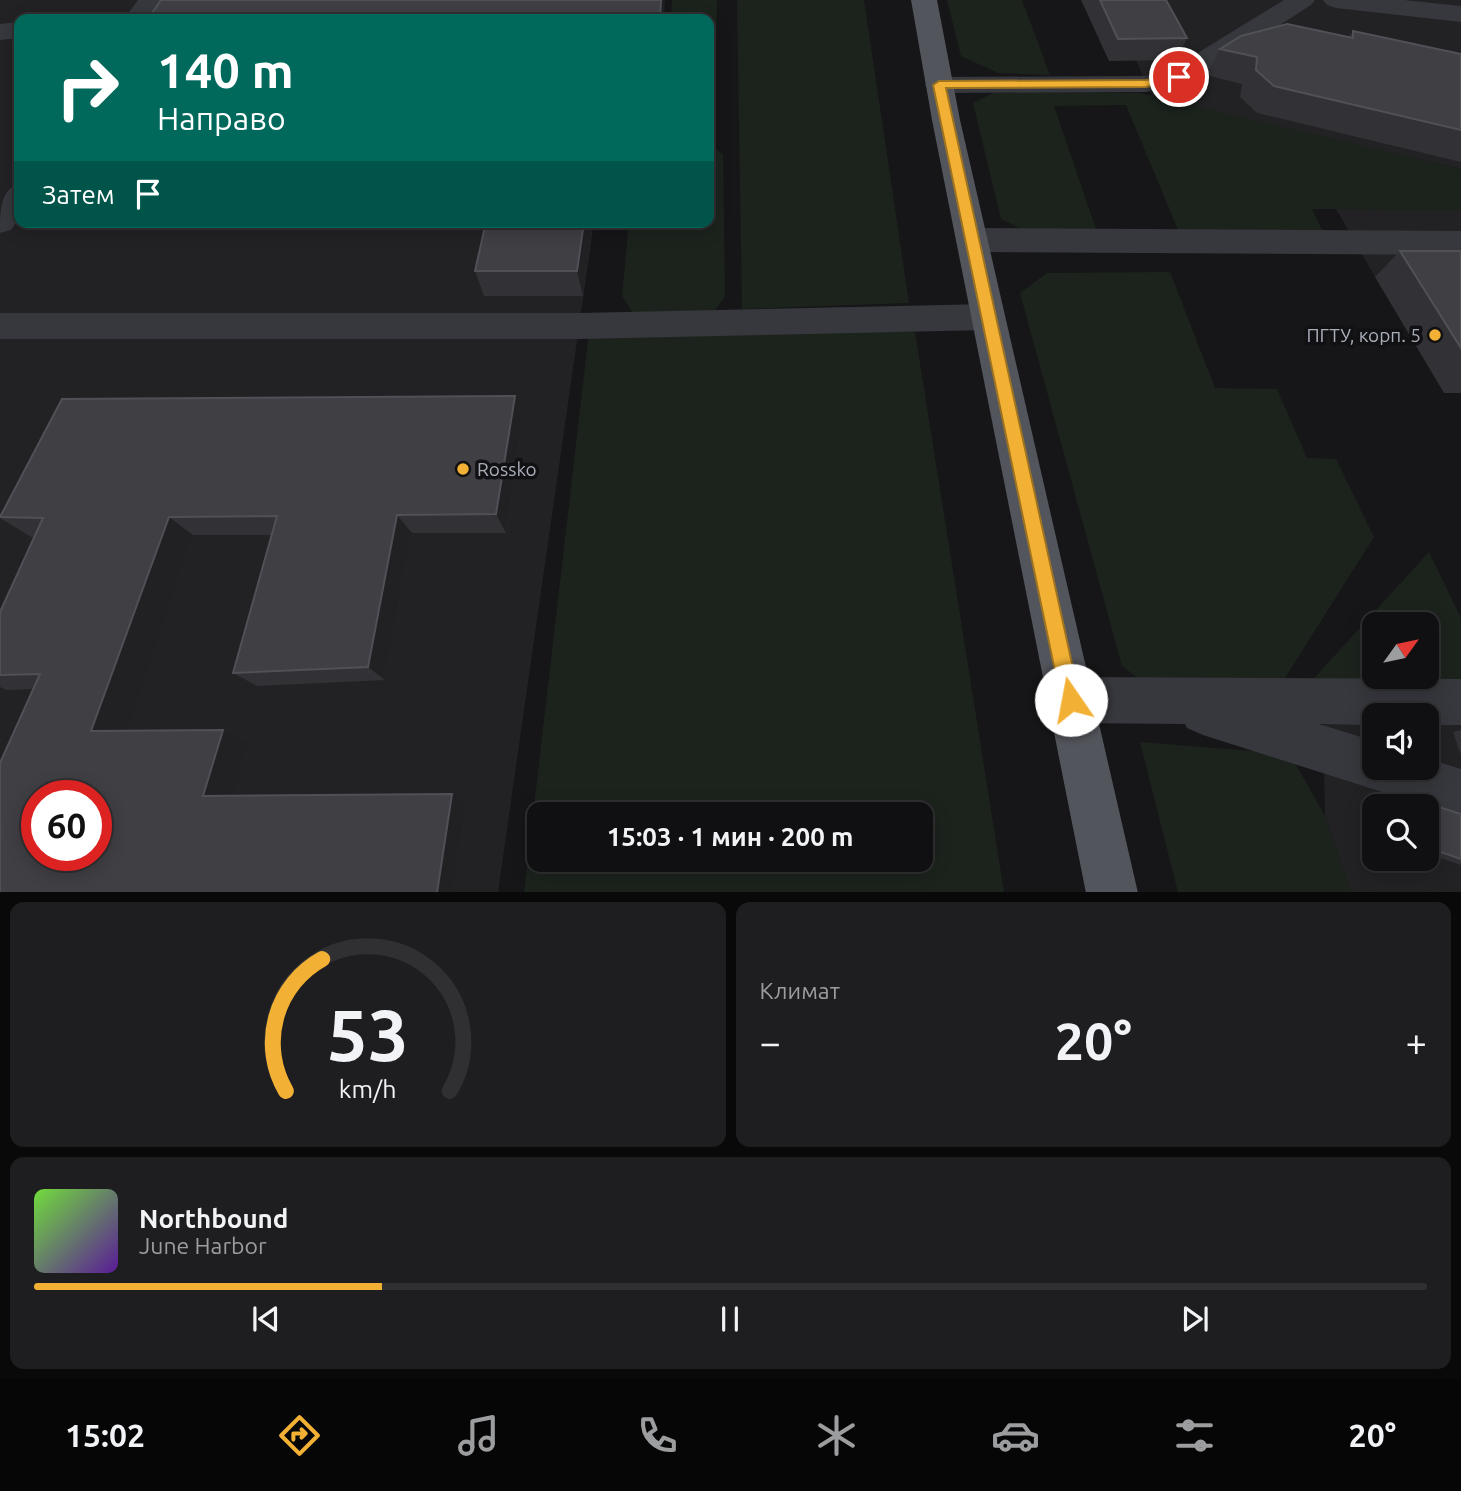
<!DOCTYPE html>
<html lang="ru">
<head>
<meta charset="utf-8">
<style>
	:root { --surface:#101012; --page:#1e1e20; --text:#f1f3f6; --muted:#9c9d9f; --line:#303032; --accent:#f2b134 }
	body { margin:0; font-family:Ubuntu,sans-serif; background:var(--page); color:var(--text); height:100vh; display:flex; flex-direction:column; font-size:26px; white-space:nowrap }
	* { box-sizing:border-box; margin:0 }
	p { font-size:23px; color:var(--muted) }
	.icon { flex:none; width:38px; height:38px; fill:none; stroke:currentColor; stroke-width:2; stroke-linecap:round; stroke-linejoin:round }
	.map { position:relative; height:892px; overflow:hidden }
	.panel { display:flex; flex-direction:column; gap:10px; padding:10px; background:#09090a; flex:1 }
	.panel>* { flex:none }
	.guide { position:absolute; left:14px; top:14px; width:700px; height:214px; border-radius:14px; box-shadow:0 4px 18px #0003,0 0 0 2px var(--line); background:#00695c; color:#fff; overflow:hidden }
	.needle { width:46px; rotate:57deg }
	.fabs { position:absolute; left:1362px; top:612px; display:grid; gap:14px }
	.fabs a { display:grid; place-items:center; width:77px; height:77px; border-radius:14px; background:var(--surface); box-shadow:0 4px 18px #0003,0 0 0 2px var(--line); font-size:35px }
	.speed { position:absolute; left:21px; top:780px; display:flex; gap:14px; font-size:35px; font-weight:700; text-align:center }
	.speed>* { display:grid; place-content:center; width:91px; height:91px; border-radius:50%; background:var(--surface); box-shadow:0 4px 18px #0003,0 0 0 2px var(--line); line-height:1 }
	.speed .limit { border:10px solid #d22; background:#fff; color:#111 }
	.pin { position:absolute; display:grid; place-items:center; width:60px; height:60px; color:#fff; margin:-30px; border:4px solid #fff; border-radius:50%; box-shadow:0 2px 7px #0007 }
	.me { position:absolute; width:77px; margin:-38px; rotate:348deg; stroke-linejoin:round; filter:drop-shadow(0 0 5px #0008) }
	.turn { display:flex; align-items:center; gap:24px; height:147px; padding:0 28px; font-size:32px }
	.turn .icon { width:91px; height:91px; stroke-width:2.5 }
	.turn b { display:block; font-size:49px; line-height:60px }
	.then { display:flex; align-items:center; height:66px; padding:0 28px; background:#0003; gap:14px; font-size:26px }
	.big { font-size:52px; font-weight:700; line-height:1.1 }
	.panel .widget { flex:1; display:flex; flex-direction:column; justify-content:center; gap:10px; min-width:0; padding:0 24px; border-radius:14px; background:var(--page) }
	.panel .dial { align-items:center; gap:0 }
	.dial svg { height:182px; overflow:visible; fill:none; stroke:var(--line); stroke-width:7; stroke-linecap:round; text-anchor:middle }
	.dial text { fill:var(--text); stroke:none }
	.song { display:flex; align-items:center; gap:21px }
	.cover { width:84px; height:84px; border-radius:10px; background:linear-gradient(135deg,hsl(100 70% 55%),hsl(270 70% 35%)) }
	.played { height:7px; border-radius:4px; background:linear-gradient(90deg,var(--accent) 25%,var(--line) 25%) }
	.keys { display:flex; justify-content:space-around; direction:ltr }
	.heat { display:flex; justify-content:space-between; align-items:center; font-size:38px; direction:ltr }
	.panel .tiles { flex:1; display:grid; gap:10px; grid-template-columns:1fr 1fr }
	.widget:last-child { grid-column:span 2 }
	.trip { position:absolute; left:527px; top:802px; width:406px; height:70px; border-radius:14px; background:var(--surface); box-shadow:0 4px 18px #0003,0 0 0 2px var(--line); font-weight:700; line-height:70px; text-align:center }
	.dock { display:flex; height:112px; justify-content:space-around; align-items:center; background:#060607; color:var(--muted) }
	.dock .icon { width:49px; height:49px }
	.dock .current { color:var(--accent) }
	.dock b { font-size:32px; color:var(--text) }
	.map>svg:first-child { display:block }
	.built { fill:#222225; fill-rule:evenodd }
	.green { fill:#1c231d; fill-rule:evenodd }
	.lines { fill:none; stroke-linecap:round; stroke-linejoin:round }
	.minor { fill:#37383d; fill-rule:evenodd }
	.major { fill:#53555c; fill-rule:evenodd }
	.wall { fill:#323236 }
	.shaded-wall { fill:#212124 }
	.building { fill:#3f3f44; stroke:#4f5156; stroke-width:2; fill-rule:evenodd }
	.route { fill:#f2b134; stroke:#9d7322; stroke-width:2 }
	.poi-dot { fill:#f2b134; stroke:#111113; stroke-width:2.5 }
	.labels { text-anchor:middle; stroke-width:7; stroke-linejoin:round; paint-order:stroke }
	.poi-label { font-size:19px; fill:#a8adb8; stroke:#111113; text-anchor:end }
</style>
</head>
<body>
<div class="map">
<svg width="1461" height="893" viewBox="0 0 1461 893">
	<rect width="100%" height="100%" fill="#161618"/>
	<path class="built" d="M0 0H625L622 19H19V222H594L498 892H0ZM37 796H96V856H37Z
		M1110 0H1461V169L1152 97Z
		M1336 209 1461 210V276L1375 277Z
		M1323 722 1374 723V768H1426V724L1461 725V892H1351L1325 816ZM1374 807H1426V859H1374Z"/>
	<path class="green" d="M672 0H717L716 46 709 48V19H671Z
		M737 0H864L909 303 742 309Z
		M947 0H1022L1050 75 998 73 961 56Z
		M995 92 1140 93 1461 169V210L1312 209 1323 232H1179L1126 105 1054 106 1097 232 1026 231 1001 219 973 103Z
		M709 147H714L723 155 725 296 714 312 633 313 622 296 629 222H709Z
		M1170 272 1215 388 1277 389 1307 458 1336 459 1374 537 1278 689 1155 691 1122 666 1020 293 1047 273Z
		M589 332H915L1004 892 524 893ZM539 814H920V859H539Z
		M1429 552 1461 618V686L1306 687ZM1374 625H1426V677H1374Z
		M1140 742 1290 754 1325 816 1351 892H1178Z"/>
	<g class="lines">
		<path class="minor" d="M138 0H164L150 19H124Z
			M1284 0H1315L1311 5 1189 83 1146 92 939 93 929 91 925 85 929 79 939 77 1146 76 1170 70Z
			M1323 0H1404L1461 6V22L1336 8 1327 5Z
			M19 22V38L0 40V24Z
			M19 183V218L11 230 0 233C0 212 0 190 19 183Z
			M972 228 1461 231V255L972 252 961 248 956 240 961 232Z
			M988 304 1000 308 1005 317 1000 326 988 330 579 339H0V313H579Z
			M1071 677 1461 679V725H1426V716H1374V725L1319 724 1374 741V768H1426V758L1461 769V817L1203 735 1187 728 1185 724 1071 723 1055 716 1048 700 1055 684Z"/>
		<path class="major" d="M911 0H937L960 120 1138 893H1086L932 120Z"/>
	</g>
	<path class="wall" d="M1081 0H1166L1187 38 1176 60 1109 61Z
		M1353 31 1461 54V162L1257 113 1240 97 1242 84 1206 75 1220 49 1348 37Z
		M592 222 583 296H484L475 271Z
		M1400 251H1461V393H1444L1375 277Z
		M523 418 506 533H412L385 680 257 686 233 673 272 535H193L126 731 223 730 249 741 232 796 452 794 467 802 453 893H0L33 689 7 690 0 687V612L34 537H31L0 518Z
		M1461 730V755L1453 732Z
		M1414 799 1461 814V865L1426 853V807H1402V801Z"/>
	<path class="shaded-wall" d="M661 0H665L664 19H660Z
		M584 222H592L583 296 577 271Z
		M515 396 523 418 506 533 496 514Z
		M397 515 412 533 385 680 368 667Z
		M169 517 193 535 123 742 91 731Z
		M223 730 249 741 230 804 203 796Z
		M452 794 467 802 453 893H437Z"/>
	<path class="building" d="M161 0H661L660 19H148Z
		M1100 0H1166L1187 38 1118 39Z
		M1287 24 1353 38V31L1461 54V130L1274 86 1256 70 1257 57 1220 49 1241 36Z
		M486 222H584L577 271H475Z
		M1400 251H1461V348Z
		M515 396 496 514 397 515 368 667 233 673 277 516 169 517 91 731 223 730 203 796 452 794 437 893H0V763L40 674 0 675V612L43 518 0 517 62 399ZM37 796H96V856H37Z
		M1414 799 1461 814V859L1426 847V807H1414Z"/>
	<path class="route" d="M1179 74 1184 77 1183 80 1146 87 946 88 1080 700 1078 707 1071 710 1064 707 1061 700 933 85 939 81 1146 80Z"/>
	<g class="poi-dot">
		<circle cx="1435" cy="335" r="7"/>
		<circle cx="463" cy="469" r="7"/>
	</g>
	<g class="labels">
		<g class="poi-label">
			<text x="1421" y="342">ПГТУ, корп. 5</text>
			<text x="477" y="476" text-anchor="start">Rossko</text>
		</g>
	</g>
</svg>
<div class="fabs">
<a><svg class="needle" viewBox="-14 -14 28 28"><path d="M0-13l5 13h-10z" fill="#e53935"/><path d="M0 13l5-13h-10z" fill="#9c9d9f"/></svg></a>
<a><svg class="icon" aria-label="sound" viewBox="0 0 24 24"><path d="M4 9h4l5-4v14l-5-4H4zM17 9q2 3 0 6"/></svg></a>
<a><svg class="icon" aria-label="search" viewBox="0 0 24 24"><circle cx="10" cy="10" r="6"/><path d="M15 15l6 6"/></svg></a>
</div>
<div class="speed"><div class="limit">60</div></div>
<div class="pin" style="left:1179px;top:77px;background:#d93025"><svg class="icon" aria-label="arrive" viewBox="0 0 24 24"><path d="M6 21V4h12l-3 4 3 4H6"/></svg></div>
<svg class="me" style="left:1071px;top:700px" viewBox="-20 -20 40 40"><circle r="19" fill="#fff"/><path d="M0-13L10 11 0 6-10 11z" fill="#f2b134"/></svg>
<div class="trip">15:03 · 1 мин · 200 m</div>
<div class="guide">
<div class="turn"><svg class="icon" aria-label="right" viewBox="0 0 24 24"><path d="M7 20v-9h11M14 6l5 5-5 5"/></svg><div><b>140 m</b>Направо</div></div>
<div class="then">Затем<svg class="icon" aria-label="arrive" viewBox="0 0 24 24"><path d="M6 21V4h12l-3 4 3 4H6"/></svg></div>
</div>
</div>
<section class="panel">
<div class="tiles">
<div class="widget dial"><svg viewBox="0 0 100 80">
<path d="M14 69A42 42 0 1 1 86 69"/>
<path d="M14 69A42 42 0 0 1 30 11" stroke="#f2b134"/>
<text x="50" y="56" font-size="32" font-weight="700">53</text>
<text x="50" y="72" font-size="11">km/h</text>
</svg></div>
<div class="widget"><p>Климат</p>
<div class="heat"><a>−</a><b class="big">20°</b><a>+</a></div>
</div>
<div class="widget">
<div class="song"><i class="cover"></i><div><b>Northbound</b><p>June Harbor</p></div></div>
<div class="played"></div>
<div class="keys"><svg class="icon" aria-label="previous" viewBox="0 0 24 24"><path d="M18 5L8 12l10 7zM5 5v14"/></svg><svg class="icon" aria-label="pause" viewBox="0 0 24 24"><path d="M8 5v14M16 5v14"/></svg><svg class="icon" aria-label="next" viewBox="0 0 24 24"><path d="M6 5l10 7-10 7zM19 5v14"/></svg></div>
</div>
</div>
</section>
<nav class="dock">
<b>15:02</b>
<svg class="icon current" aria-label="directions" viewBox="0 0 24 24"><path d="M12 3l9 9-9 9-9-9zM9 14v-3h6M13 9l2 2-2 2"/></svg>
<svg class="icon" aria-label="music" viewBox="0 0 24 24"><path d="M9 18V5l10-2v13"/><circle cx="6" cy="18" r="3"/><circle cx="16" cy="16" r="3"/></svg>
<svg class="icon" aria-label="phone" viewBox="0 0 24 24"><path d="M5 4h4l2 5-3 2q2 4 5 5l2-3 5 2v4C11 20 4 13 5 4z"/></svg>
<svg class="icon" aria-label="climate" viewBox="0 0 24 24"><path d="M12 3v18M4 7l16 10M4 17L20 7"/></svg>
<svg class="icon" aria-label="car" viewBox="0 0 24 24"><path d="M5 17H2v-5l4-1 3-4h7l3 4 3 1v5h-3M9 17h6M6 11h13"/><circle cx="7" cy="17" r="2"/><circle cx="17" cy="17" r="2"/></svg>
<svg class="icon" aria-label="filters" viewBox="0 0 24 24"><path d="M4 7h16M4 17h16"/><circle cx="9" cy="7" r="2"/><circle cx="15" cy="17" r="2"/></svg>
<b>20°</b>
</nav>
</body>
</html>
